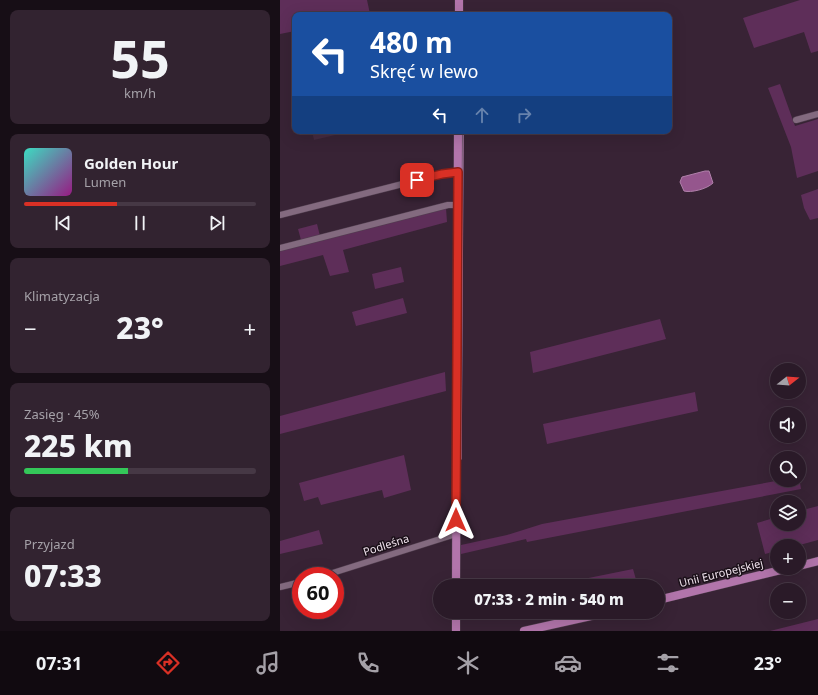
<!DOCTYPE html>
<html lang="pl">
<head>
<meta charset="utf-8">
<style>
	:root { --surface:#2a1a28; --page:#322330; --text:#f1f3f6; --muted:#a5a1a8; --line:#463845; --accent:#d93025 }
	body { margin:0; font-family:"Noto Sans",sans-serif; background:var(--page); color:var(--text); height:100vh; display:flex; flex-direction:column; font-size:15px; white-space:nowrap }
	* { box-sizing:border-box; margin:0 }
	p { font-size:13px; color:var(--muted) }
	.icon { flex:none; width:22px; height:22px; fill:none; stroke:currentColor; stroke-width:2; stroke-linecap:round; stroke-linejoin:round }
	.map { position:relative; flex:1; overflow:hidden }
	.sheet { display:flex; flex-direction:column; gap:10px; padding:10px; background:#170e16; width:280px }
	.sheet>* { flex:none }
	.guide { position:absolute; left:12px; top:12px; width:380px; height:122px; border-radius:8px; box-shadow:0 4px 16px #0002,0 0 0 1px var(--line); background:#1a4fa0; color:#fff; overflow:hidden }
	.needle { width:26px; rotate:73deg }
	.tools { position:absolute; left:490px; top:363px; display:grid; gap:8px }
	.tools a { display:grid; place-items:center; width:36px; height:36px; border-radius:50%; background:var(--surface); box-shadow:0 4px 16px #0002,0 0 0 1px var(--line); font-size:20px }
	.speed { position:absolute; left:12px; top:567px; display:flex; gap:8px; font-size:20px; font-weight:700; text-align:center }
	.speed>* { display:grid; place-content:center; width:52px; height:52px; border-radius:50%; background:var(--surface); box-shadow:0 4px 16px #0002,0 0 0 1px var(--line); line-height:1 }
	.speed .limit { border:6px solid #d22; background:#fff; color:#111 }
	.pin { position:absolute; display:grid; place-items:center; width:34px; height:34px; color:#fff; margin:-17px; border-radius:8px; box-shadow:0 2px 6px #0006 }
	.me { position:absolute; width:44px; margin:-22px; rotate:0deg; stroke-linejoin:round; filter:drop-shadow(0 0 3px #0008) }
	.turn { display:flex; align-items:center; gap:14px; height:84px; padding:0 12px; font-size:18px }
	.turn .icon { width:52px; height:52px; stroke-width:2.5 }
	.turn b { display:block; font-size:28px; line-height:34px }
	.lanes { display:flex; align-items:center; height:38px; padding:0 12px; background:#0003; justify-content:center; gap:20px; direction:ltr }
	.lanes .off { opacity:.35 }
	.big { font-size:30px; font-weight:800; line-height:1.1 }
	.sheet .tile { flex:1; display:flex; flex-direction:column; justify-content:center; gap:6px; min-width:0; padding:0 14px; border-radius:8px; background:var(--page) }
	.sheet .dial { align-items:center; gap:0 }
	.dial b { font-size:52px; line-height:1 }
	.song { display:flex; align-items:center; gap:12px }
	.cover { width:48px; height:48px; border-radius:6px; background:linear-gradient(135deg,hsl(170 70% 55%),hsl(310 70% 35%)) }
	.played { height:4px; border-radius:2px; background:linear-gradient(90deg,var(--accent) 40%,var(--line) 40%) }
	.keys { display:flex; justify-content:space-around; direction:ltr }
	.heat { display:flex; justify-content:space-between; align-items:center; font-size:22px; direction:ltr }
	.charge { height:6px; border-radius:3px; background:linear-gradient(90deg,#34c759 45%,var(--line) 0) }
	.trip { position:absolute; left:153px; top:579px; width:232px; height:40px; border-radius:20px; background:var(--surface); box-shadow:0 4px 16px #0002,0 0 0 1px var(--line); font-weight:800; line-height:40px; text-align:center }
	.dock { display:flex; height:64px; justify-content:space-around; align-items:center; background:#110a10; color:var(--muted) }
	.dock .icon { width:28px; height:28px }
	.dock .selected { color:var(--accent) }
	.dock b { font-size:18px; color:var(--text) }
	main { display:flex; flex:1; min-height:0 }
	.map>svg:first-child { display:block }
	.built { fill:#452b41 }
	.green { fill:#5e2e59 }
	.water { fill:#95568d; stroke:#b080aa }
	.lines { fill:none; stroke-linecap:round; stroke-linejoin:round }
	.stream { stroke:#b080aa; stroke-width:1.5 }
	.minor-casing { stroke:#513f4f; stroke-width:7 }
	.major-casing { stroke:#513f4f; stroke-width:9 }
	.minor { stroke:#836a7f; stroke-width:6 }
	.major { stroke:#b275ab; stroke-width:8 }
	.route-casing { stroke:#8d1f18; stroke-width:10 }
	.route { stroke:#d93025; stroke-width:7 }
	.labels { text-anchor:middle; stroke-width:3; stroke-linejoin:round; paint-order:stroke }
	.street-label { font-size:11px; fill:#efe1ec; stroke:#1a1018 }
</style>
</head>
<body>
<main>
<section class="sheet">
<div class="tile dial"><b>55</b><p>km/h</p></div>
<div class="tile">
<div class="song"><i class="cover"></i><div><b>Golden Hour</b><p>Lumen</p></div></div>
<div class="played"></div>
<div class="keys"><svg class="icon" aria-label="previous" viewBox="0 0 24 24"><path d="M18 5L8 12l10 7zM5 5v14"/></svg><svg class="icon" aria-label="pause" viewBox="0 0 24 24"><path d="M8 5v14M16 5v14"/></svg><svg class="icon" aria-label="next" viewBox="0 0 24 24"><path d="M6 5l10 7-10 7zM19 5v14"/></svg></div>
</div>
<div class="tile"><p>Klimatyzacja</p>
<div class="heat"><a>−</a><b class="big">23°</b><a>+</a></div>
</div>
<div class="tile"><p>Zasięg · 45%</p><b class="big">225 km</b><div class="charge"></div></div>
<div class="tile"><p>Przyjazd</p><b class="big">07:33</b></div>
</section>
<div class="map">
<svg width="538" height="631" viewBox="0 0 538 631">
	<rect width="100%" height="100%" fill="#382335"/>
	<path class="built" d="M32 131H72L34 140Z"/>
	<path class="green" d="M0 0H87L90 14 15 15V31L0 34Z
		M520 0H538V51L531 53 524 32 474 48 463 18Z
		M500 84 515 126 538 119V171L517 178 511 147 488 88Z
		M538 189V218L530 220 524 208 521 195Z
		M166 208 167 222 63 250 69 272 50 276 43 255 0 266V251Z
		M37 224 40 236 21 240 18 229Z
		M121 267 124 282 95 289 92 274Z
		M123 298 127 313 76 326 72 312Z
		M380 319 386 339 253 373 250 352Z
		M165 372 166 391 0 434V416Z
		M415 392 418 411 267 444 263 424Z
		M124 455 131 490 104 498 102 490 41 505 38 497 24 501 19 483Z
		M519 477 521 489 247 542 246 539 181 554V545L227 535 262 524 501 480H519Z
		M538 506V540L516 546H497V551L485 554 477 523 497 517V524H519V511Z
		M39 530 43 544 0 554V541Z
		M353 569 357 583 346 586H269Z
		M538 619V631H490Z"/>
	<path class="water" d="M425 171H429L433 183C427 189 411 193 404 191L400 182 402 177Z"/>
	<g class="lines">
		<path class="stream" d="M181 459 183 131"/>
		<g class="minor-casing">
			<path id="minor" d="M516 120 538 114
				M0 215 162 174 178 172
				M0 248 168 205H178
				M43 576 176 534
				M0 587 21 582"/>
		</g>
		<g class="major-casing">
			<path id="major" d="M179 15V0
				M519 566 538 561
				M176 586 178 131
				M378 600 509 568
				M176 612V631
				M244 631 329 612"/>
		</g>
		<use href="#minor" class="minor"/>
		<use href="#major" class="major"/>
	</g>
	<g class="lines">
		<g class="route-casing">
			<path id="route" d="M137 180 162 174 178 172 176 520"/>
		</g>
		<use href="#route" class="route"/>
	</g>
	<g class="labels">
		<g class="street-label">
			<text transform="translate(106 545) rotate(-18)" y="4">Podleśna</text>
			<text transform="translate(441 573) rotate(-14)" y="4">Unii Europejskiej</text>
		</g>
	</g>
</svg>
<div class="tools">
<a><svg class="needle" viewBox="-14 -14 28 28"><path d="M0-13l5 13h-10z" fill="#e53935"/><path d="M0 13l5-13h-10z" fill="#a5a1a8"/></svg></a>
<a><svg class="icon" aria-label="sound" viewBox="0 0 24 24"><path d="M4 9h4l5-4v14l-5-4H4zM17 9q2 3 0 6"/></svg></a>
<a><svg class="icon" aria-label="search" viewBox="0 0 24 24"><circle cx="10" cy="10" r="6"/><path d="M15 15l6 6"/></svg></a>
<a><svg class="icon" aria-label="layers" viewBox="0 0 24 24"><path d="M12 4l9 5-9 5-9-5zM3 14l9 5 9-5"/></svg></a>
<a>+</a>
<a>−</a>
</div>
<div class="speed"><div class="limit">60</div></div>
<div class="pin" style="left:137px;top:180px;background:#d93025"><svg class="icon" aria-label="arrive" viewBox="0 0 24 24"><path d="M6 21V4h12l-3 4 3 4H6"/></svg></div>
<svg class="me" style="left:176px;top:520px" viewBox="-20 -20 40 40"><path d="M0-17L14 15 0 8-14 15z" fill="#d93025" stroke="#fff" stroke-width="4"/></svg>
<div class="trip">07:33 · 2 min · 540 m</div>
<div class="guide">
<div class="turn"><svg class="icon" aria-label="left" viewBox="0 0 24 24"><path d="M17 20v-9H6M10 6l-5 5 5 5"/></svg><div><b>480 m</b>Skręć w lewo</div></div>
<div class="lanes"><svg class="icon" aria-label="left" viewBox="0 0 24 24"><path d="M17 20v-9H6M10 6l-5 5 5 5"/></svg><svg class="icon off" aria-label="ahead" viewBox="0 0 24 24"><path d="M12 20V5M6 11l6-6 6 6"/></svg><svg class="icon off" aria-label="right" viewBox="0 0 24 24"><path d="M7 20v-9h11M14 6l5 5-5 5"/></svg></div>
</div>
</div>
</main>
<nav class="dock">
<b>07:31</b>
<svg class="icon selected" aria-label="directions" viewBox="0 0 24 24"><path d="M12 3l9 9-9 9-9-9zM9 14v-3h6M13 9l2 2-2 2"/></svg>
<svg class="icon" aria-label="music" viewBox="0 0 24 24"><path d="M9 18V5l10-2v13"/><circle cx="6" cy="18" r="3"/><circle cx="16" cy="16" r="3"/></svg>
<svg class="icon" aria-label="phone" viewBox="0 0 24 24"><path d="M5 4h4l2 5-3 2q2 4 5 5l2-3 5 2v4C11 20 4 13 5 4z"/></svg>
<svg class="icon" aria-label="climate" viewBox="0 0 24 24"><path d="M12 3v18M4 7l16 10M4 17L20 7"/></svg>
<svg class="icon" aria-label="car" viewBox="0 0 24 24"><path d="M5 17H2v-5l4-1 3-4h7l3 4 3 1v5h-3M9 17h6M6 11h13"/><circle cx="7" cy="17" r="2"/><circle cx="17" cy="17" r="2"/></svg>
<svg class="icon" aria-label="filters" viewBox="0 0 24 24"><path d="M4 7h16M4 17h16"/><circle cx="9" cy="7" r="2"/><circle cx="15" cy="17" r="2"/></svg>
<b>23°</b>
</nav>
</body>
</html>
